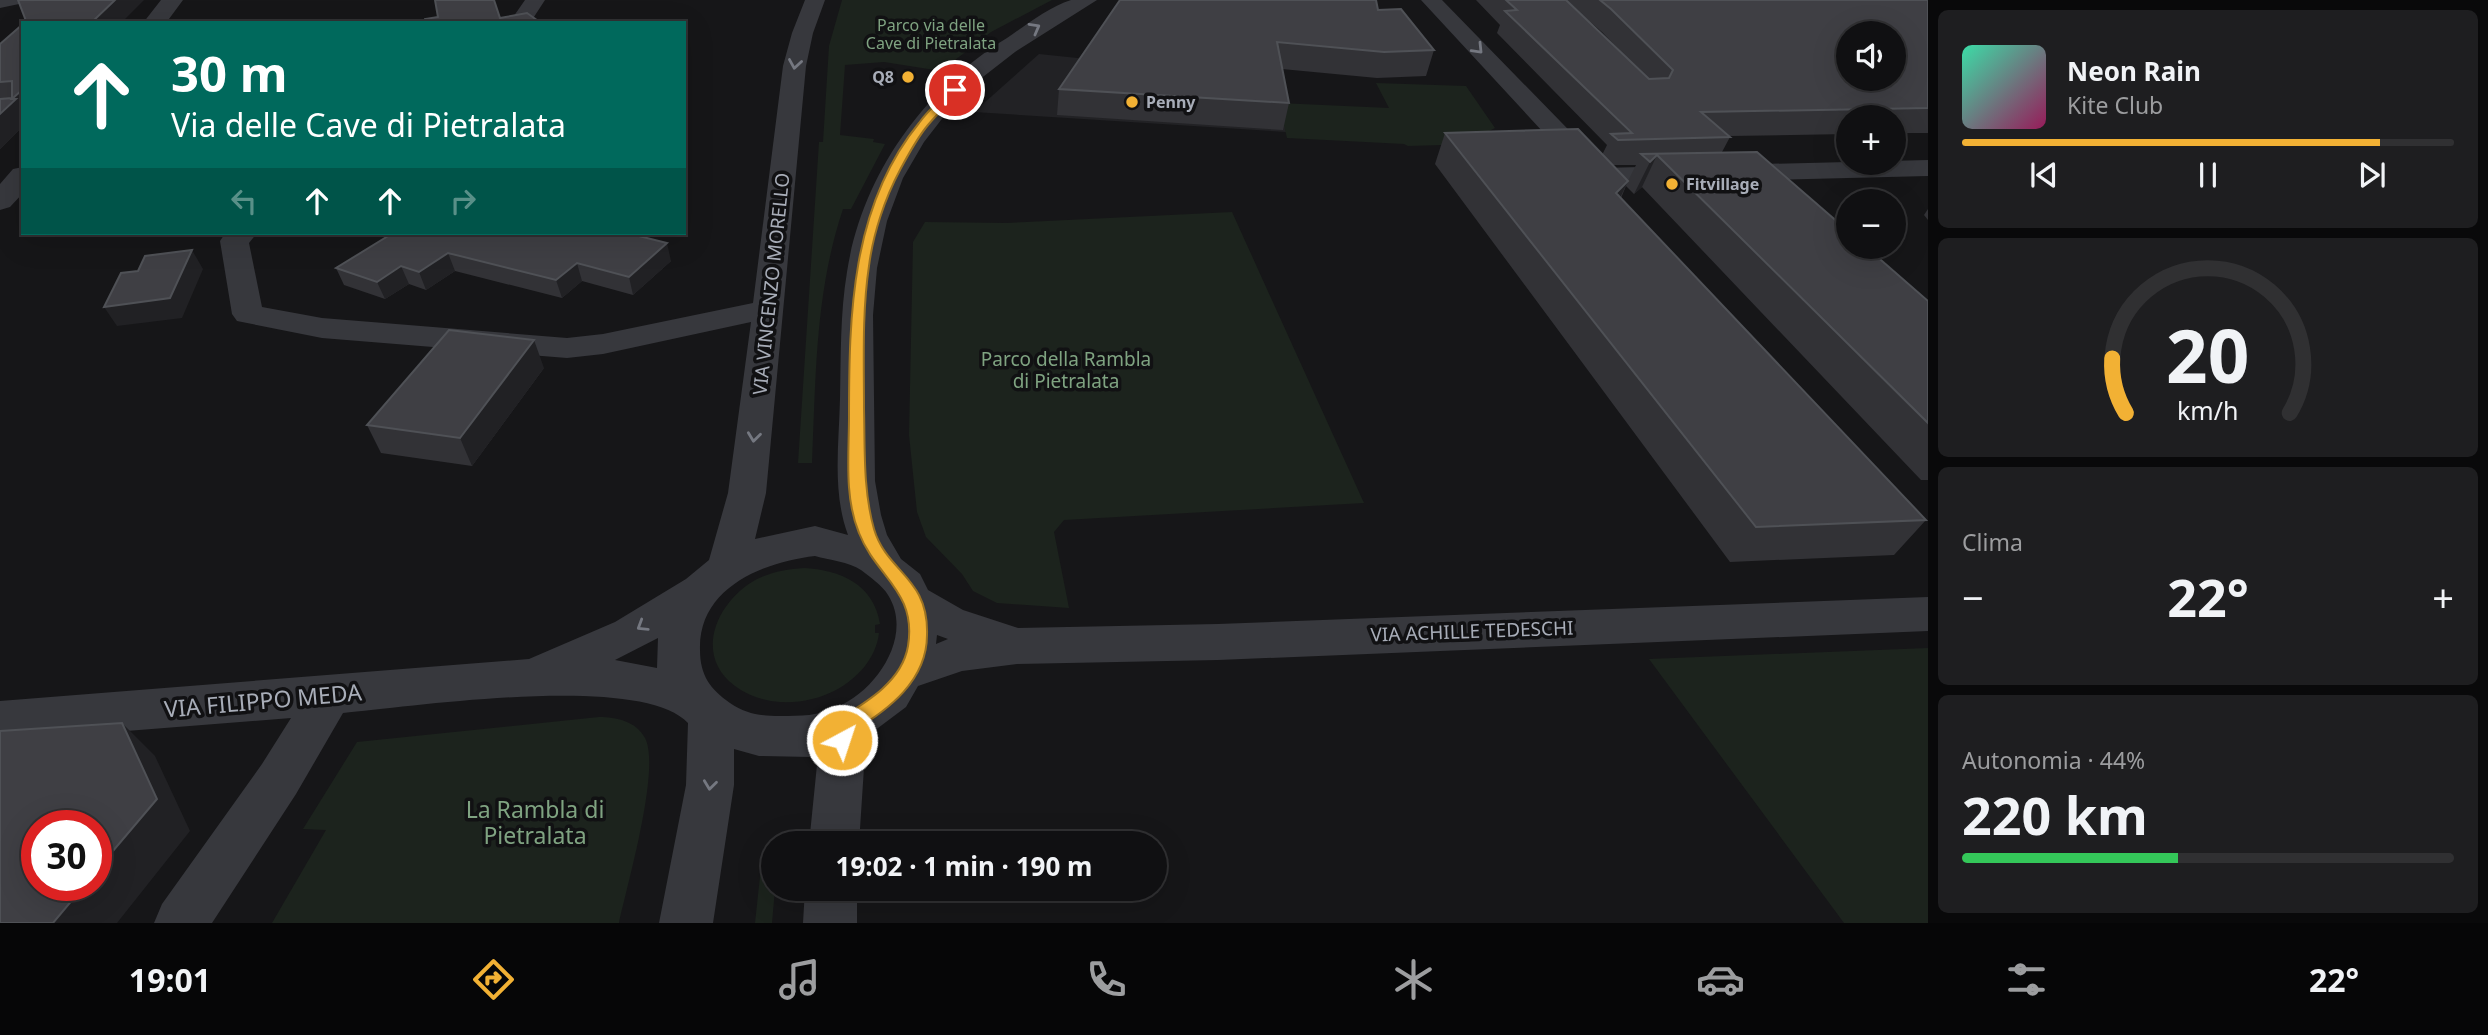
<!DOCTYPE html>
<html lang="it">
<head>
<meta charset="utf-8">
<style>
	:root { --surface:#101012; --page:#1e1e20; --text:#f1f3f6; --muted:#9c9d9f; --line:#303032; --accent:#f2b134 }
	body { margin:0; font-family:"Noto Sans",sans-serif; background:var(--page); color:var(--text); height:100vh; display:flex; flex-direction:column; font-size:26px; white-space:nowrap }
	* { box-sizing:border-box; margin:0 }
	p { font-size:23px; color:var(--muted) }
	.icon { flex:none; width:38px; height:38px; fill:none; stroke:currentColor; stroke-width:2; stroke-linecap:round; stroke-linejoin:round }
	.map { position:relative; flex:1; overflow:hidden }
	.sheet { display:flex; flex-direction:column; gap:10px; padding:10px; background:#09090a; width:560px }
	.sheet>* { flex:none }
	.banner { position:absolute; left:21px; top:21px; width:665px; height:214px; border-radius:0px; box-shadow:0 7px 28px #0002,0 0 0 2px var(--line); background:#00695c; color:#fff; overflow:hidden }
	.controls { position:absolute; left:1836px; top:21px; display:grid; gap:14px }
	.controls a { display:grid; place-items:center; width:70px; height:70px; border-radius:50%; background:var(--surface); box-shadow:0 7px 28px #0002,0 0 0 2px var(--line); font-size:35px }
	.speed { position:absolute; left:21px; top:810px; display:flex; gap:14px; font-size:35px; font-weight:700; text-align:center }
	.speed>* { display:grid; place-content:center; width:91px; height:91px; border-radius:50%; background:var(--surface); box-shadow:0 7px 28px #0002,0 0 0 2px var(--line); line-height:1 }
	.speed .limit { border:10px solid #d22; background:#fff; color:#111 }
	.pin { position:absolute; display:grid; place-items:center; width:60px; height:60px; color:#fff; margin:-30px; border:4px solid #fff; border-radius:50%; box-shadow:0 2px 7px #0007 }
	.me { position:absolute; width:77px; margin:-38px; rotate:40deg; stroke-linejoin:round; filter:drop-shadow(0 0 5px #0008) }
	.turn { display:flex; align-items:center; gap:24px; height:147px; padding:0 35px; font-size:32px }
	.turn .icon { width:91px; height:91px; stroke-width:2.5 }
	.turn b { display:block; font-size:49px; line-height:60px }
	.lanes { display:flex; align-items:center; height:66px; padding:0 35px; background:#0003; justify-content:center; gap:35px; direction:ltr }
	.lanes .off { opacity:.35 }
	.big { font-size:52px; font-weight:700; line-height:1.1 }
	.sheet .card { flex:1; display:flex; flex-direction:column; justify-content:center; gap:10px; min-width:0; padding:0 24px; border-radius:10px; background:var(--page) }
	.sheet .dial { align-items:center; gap:0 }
	.dial svg { height:182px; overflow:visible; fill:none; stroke:var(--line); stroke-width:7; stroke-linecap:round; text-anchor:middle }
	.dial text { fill:var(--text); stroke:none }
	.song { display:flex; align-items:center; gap:21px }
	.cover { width:84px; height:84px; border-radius:10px; background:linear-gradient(135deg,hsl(160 70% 55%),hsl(330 70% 35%)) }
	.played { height:7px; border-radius:4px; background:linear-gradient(90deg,var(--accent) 85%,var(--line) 85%) }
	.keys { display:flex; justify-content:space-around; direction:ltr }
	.heat { display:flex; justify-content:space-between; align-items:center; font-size:38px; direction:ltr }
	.charge { height:10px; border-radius:5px; background:linear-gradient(90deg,#34c759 44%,var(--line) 0) }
	.trip { position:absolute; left:761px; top:831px; width:406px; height:70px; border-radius:35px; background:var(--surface); box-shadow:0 7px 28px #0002,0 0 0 2px var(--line); font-weight:700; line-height:70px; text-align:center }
	.tabs { display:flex; height:112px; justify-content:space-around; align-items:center; background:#060607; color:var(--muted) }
	.tabs .icon { width:49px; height:49px }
	.tabs .current { color:var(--accent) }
	.tabs b { font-size:32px; color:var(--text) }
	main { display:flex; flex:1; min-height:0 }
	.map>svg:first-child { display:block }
	.built { fill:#222225 }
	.green { fill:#1c231d }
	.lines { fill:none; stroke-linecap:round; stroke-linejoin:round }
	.minor { fill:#37383d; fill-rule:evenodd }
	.tertiary { fill:#37383d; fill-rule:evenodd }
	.wall { fill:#323236; fill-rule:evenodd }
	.shaded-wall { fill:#212124 }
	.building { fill:#3f3f44; stroke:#4f5156; stroke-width:2; fill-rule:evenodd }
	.oneway { stroke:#757881 }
	.route { fill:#f2b134; stroke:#9d7322; stroke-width:2 }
	.poi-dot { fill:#f2b134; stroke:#111113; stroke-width:2.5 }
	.labels { text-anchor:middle; stroke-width:7; stroke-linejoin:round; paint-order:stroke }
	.far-park-label { font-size:16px; fill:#7fa381; stroke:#111113 }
	.far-poi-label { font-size:16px; font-weight:bold; fill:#a8adb8; stroke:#111113; text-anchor:start }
	.street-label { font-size:19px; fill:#a8adb8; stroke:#111113 }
	.park-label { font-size:19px; fill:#7fa381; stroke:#111113 }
	.near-street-label { font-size:23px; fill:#a8adb8; stroke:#111113 }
	.near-park-label { font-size:23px; fill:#7fa381; stroke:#111113 }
</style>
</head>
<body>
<main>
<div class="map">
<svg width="1928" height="923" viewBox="0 0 1928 923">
	<rect width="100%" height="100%" fill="#161618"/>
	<path class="built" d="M1039 54 1278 79 1286 132 974 112Z"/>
	<path class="green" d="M842 0H1052L991 32 941 71 884 62 845 65 840 135 874 139 873 142 885 144 851 209H843C815 293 816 375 812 463H798L819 142H823L829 46Z
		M1376 83 1466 86 1495 128 1487 132 1478 144 1408 146 1404 144 1287 138 1279 103 1389 108Z
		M1232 212 1364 503 1064 520 1054 532 1069 608 997 603 973 591 962 574 926 537 917 512 909 435 913 242 925 222 1006 223Z
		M804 568C840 570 874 584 880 624L875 625V633H879C876 658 858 678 836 690 819 699 800 703 780 702 764 701 748 696 735 686 692 654 718 600 757 579 772 572 787 569 804 568Z
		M1928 648V923H1844L1649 659Z
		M599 717C616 717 636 721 645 738 661 768 627 886 619 923H272L326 830 303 829 357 742Z
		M761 867H773L775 889 772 923H755Z"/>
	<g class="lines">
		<path class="minor" d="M0 0H22L19 4 0 8Z
			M525 0H545L530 23H509Z
			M805 0H825L813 33 806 66 766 493 755 539 815 526 848 535C832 492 839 444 840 399 841 356 840 314 847 272 862 175 924 89 1007 38 1026 25 1049 7 1071 0 1078 0 1089 0 1097 0L1015 52 979 80 948 111 924 142 903 178 887 221 877 268 873 315 875 481 881 515 887 535 901 559 920 574 928 590 963 610 1018 628 1218 624 1928 597V631L1218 660 1017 664 962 671 918 686 906 707 866 737 859 844H809L818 755 811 757 759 756 734 749V785L713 923H659L686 785 688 723C641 672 412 707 343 713L296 794 212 923H154L162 904 262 764 291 718 0 741V701L529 659 615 622 686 579 709 560 728 493 751 322 603 354 567 358 322 338 237 321 232 314 220 241 224 235 257 233 249 243 262 307 322 318 567 338 603 334 753 303 783 66 792 33ZM815 556C829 560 849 562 861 570 869 576 883 586 888 595 914 636 876 691 837 707 818 716 801 716 780 716 761 716 746 714 730 703 710 689 700 675 700 650 698 588 763 562 815 556ZM937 635 948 639 936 644ZM658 638 657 668 615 660Z
			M1421 0H1442L1598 160 1601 168 1928 160V176L1598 184 1589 182 1585 176 1587 173 1580 172Z
			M805 889H857V923H803Z"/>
		<path class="tertiary" d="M161 0H183L166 23H143Z
			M23 167V193L10 207 0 210V184L13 169Z"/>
	</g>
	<path class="wall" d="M1476 0H1928V133H1894V117H1848V134L1729 136 1730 137 1722 152 1928 301V480H1921L1642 187 1634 194 1626 186 1621 198 1926 520 1894 555 1730 562 1435 164 1445 133 1602 155 1607 145 1497 33 1500 25ZM1580 13 1602 32 1623 54ZM1613 165H1636L1628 181Z
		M1378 10 1434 50 1426 76 1377 78 1282 69 1289 103 1283 130 1057 115 1059 89Z
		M23 24V126L0 149V44Z
		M1928 209V220L1924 215Z
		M393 233 640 236 671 261 633 295 582 281 562 298 455 271 426 290 409 284 385 299 344 285 336 268Z
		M544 368 472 466 381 453 367 425Z"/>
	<path class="shaded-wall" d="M115 0H144L121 23H91Z
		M23 89V126L0 149V114L12 99Z
		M1657 155 1642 187 1634 194 1650 162Z
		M1628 181 1613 213 1616 193Z
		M667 243 671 261 633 295 629 277Z
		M192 250 203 269 182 318 117 326 104 307Z
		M448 253 455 271 426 290 419 272Z
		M577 263 582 281 562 298 556 280Z
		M401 266 409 284 385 299 377 282Z
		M534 340 544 368 472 466 460 438Z
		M122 723 155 756 190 831 117 923H53L84 886H96V871Z"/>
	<path class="building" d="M18 0H115L91 23H24L26 21Z
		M435 0H494L500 18 527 13 541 23H423L425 22V19L438 17Z
		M1120 0H1376L1378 10 1401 9 1434 50 1384 52 1277 42 1289 103 1059 89Z
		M1506 0H1566L1649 79 1669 78 1673 70 1611 9 1600 0H1928V108L1701 112 1730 137 1618 140 1611 134 1632 133 1505 11 1517 10ZM1848 33H1894V79H1848Z
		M23 24V89L12 99H16L0 114V99L12 98V81L0 82V44Z
		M1578 129 1628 181 1616 193 1926 520 1756 527 1445 133Z
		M1757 152 1848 231V247H1866L1928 301V423L1657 155 1650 162 1641 154Z
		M393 233H627L667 243 629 277 577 263 556 280 448 253 419 272 401 266 377 282 336 268Z
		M192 250 170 298 104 307 121 273 138 271 145 256Z
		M449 330 534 340 460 438 367 425Z
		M122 723 157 799 96 871V826H37V886H84L53 923H0V731Z"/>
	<defs><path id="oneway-chevron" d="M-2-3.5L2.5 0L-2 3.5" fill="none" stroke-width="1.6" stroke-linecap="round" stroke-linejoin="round" transform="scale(1.75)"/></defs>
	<g class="oneway">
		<use href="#oneway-chevron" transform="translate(1035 28) rotate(-29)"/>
		<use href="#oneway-chevron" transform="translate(1478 49) rotate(46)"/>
		<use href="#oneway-chevron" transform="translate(795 64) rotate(99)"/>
		<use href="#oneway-chevron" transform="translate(754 437) rotate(97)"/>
		<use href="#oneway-chevron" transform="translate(642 626) rotate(148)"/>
		<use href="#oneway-chevron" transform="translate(710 785) rotate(97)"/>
	</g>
	<path class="route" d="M952 88 960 90C950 102 938 113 928 125 917 138 908 155 900 170 885 198 873 234 869 266 862 312 864 362 864 408 865 449 863 490 874 529 887 573 929 577 927 635 927 681 888 710 853 731L849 747 842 749 835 747 832 740 837 720C865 703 902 682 908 646 917 591 876 577 859 533 844 497 849 454 849 417 849 315 851 206 919 123 928 110 941 99 952 88Z"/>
	<g class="poi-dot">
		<circle cx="908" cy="77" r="7"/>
		<circle cx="1132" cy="102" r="7"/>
		<circle cx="1672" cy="184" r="7"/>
	</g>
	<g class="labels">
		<g class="far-park-label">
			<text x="931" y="31">Parco via delle<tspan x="931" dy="18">Cave di Pietralata</tspan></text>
		</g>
		<g class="far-poi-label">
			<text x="894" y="83" text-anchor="end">Q8</text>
			<text x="1146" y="108">Penny</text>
			<text x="1686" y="190">Fitvillage</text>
		</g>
		<g class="street-label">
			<text transform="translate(771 284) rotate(-84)" y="7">VIA VINCENZO MORELLO</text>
			<text transform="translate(1472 631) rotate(-2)" y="7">VIA ACHILLE TEDESCHI</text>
		</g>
		<g class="park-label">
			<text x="1066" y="366">Parco della Rambla<tspan x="1066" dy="22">di Pietralata</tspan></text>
		</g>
		<g class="near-street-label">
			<text transform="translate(263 701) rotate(-5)" y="8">VIA FILIPPO MEDA</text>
		</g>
		<g class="near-park-label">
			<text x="535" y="818">La Rambla di<tspan x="535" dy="26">Pietralata</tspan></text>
		</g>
	</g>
</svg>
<div class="controls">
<a><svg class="icon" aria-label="sound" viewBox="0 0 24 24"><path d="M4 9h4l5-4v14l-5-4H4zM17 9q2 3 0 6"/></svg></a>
<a>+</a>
<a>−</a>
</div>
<div class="speed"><div class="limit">30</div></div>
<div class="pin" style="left:955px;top:90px;background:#d93025"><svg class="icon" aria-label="arrive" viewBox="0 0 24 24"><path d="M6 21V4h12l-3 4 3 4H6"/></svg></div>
<svg class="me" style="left:842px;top:740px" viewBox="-20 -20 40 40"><circle r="17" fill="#f2b134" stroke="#fff" stroke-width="3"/><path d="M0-11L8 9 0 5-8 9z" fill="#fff"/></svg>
<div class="trip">19:02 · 1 min · 190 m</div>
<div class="banner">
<div class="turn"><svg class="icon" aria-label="ahead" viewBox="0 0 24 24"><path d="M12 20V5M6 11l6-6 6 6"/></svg><div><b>30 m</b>Via delle Cave di Pietralata</div></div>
<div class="lanes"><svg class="icon off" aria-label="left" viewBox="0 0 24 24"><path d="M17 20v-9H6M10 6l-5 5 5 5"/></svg><svg class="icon" aria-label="ahead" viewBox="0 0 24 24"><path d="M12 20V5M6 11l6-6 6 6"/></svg><svg class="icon" aria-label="ahead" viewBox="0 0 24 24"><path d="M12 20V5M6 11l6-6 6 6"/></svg><svg class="icon off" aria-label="right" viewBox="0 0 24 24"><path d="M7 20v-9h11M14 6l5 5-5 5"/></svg></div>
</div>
</div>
<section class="sheet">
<div class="card">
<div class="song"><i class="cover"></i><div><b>Neon Rain</b><p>Kite Club</p></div></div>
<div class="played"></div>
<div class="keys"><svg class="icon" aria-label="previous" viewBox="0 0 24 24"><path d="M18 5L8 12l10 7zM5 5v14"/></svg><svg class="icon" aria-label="pause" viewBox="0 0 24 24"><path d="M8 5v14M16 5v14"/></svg><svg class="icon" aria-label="next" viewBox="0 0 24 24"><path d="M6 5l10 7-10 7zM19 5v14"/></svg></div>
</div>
<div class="card dial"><svg viewBox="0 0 100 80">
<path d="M14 69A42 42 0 1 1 86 69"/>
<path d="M14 69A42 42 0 0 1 8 45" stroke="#f2b134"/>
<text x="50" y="56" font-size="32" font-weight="700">20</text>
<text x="50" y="72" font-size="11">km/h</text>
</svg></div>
<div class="card"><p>Clima</p>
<div class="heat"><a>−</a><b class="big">22°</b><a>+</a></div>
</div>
<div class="card"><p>Autonomia · 44%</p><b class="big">220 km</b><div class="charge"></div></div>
</section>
</main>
<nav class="tabs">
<b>19:01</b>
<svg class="icon current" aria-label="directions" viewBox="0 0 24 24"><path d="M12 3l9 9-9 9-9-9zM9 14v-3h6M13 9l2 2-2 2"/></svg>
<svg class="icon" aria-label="music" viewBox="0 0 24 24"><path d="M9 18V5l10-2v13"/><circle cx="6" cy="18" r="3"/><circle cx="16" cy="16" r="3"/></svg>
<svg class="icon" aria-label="phone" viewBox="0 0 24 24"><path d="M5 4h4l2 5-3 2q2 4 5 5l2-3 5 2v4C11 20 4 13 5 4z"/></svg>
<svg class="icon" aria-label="climate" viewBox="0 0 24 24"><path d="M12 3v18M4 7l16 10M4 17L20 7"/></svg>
<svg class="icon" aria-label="car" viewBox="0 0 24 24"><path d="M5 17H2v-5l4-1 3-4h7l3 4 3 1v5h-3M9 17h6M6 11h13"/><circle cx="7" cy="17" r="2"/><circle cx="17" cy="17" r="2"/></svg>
<svg class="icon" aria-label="filters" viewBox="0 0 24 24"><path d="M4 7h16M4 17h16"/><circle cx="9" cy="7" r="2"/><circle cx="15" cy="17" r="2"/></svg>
<b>22°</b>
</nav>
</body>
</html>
